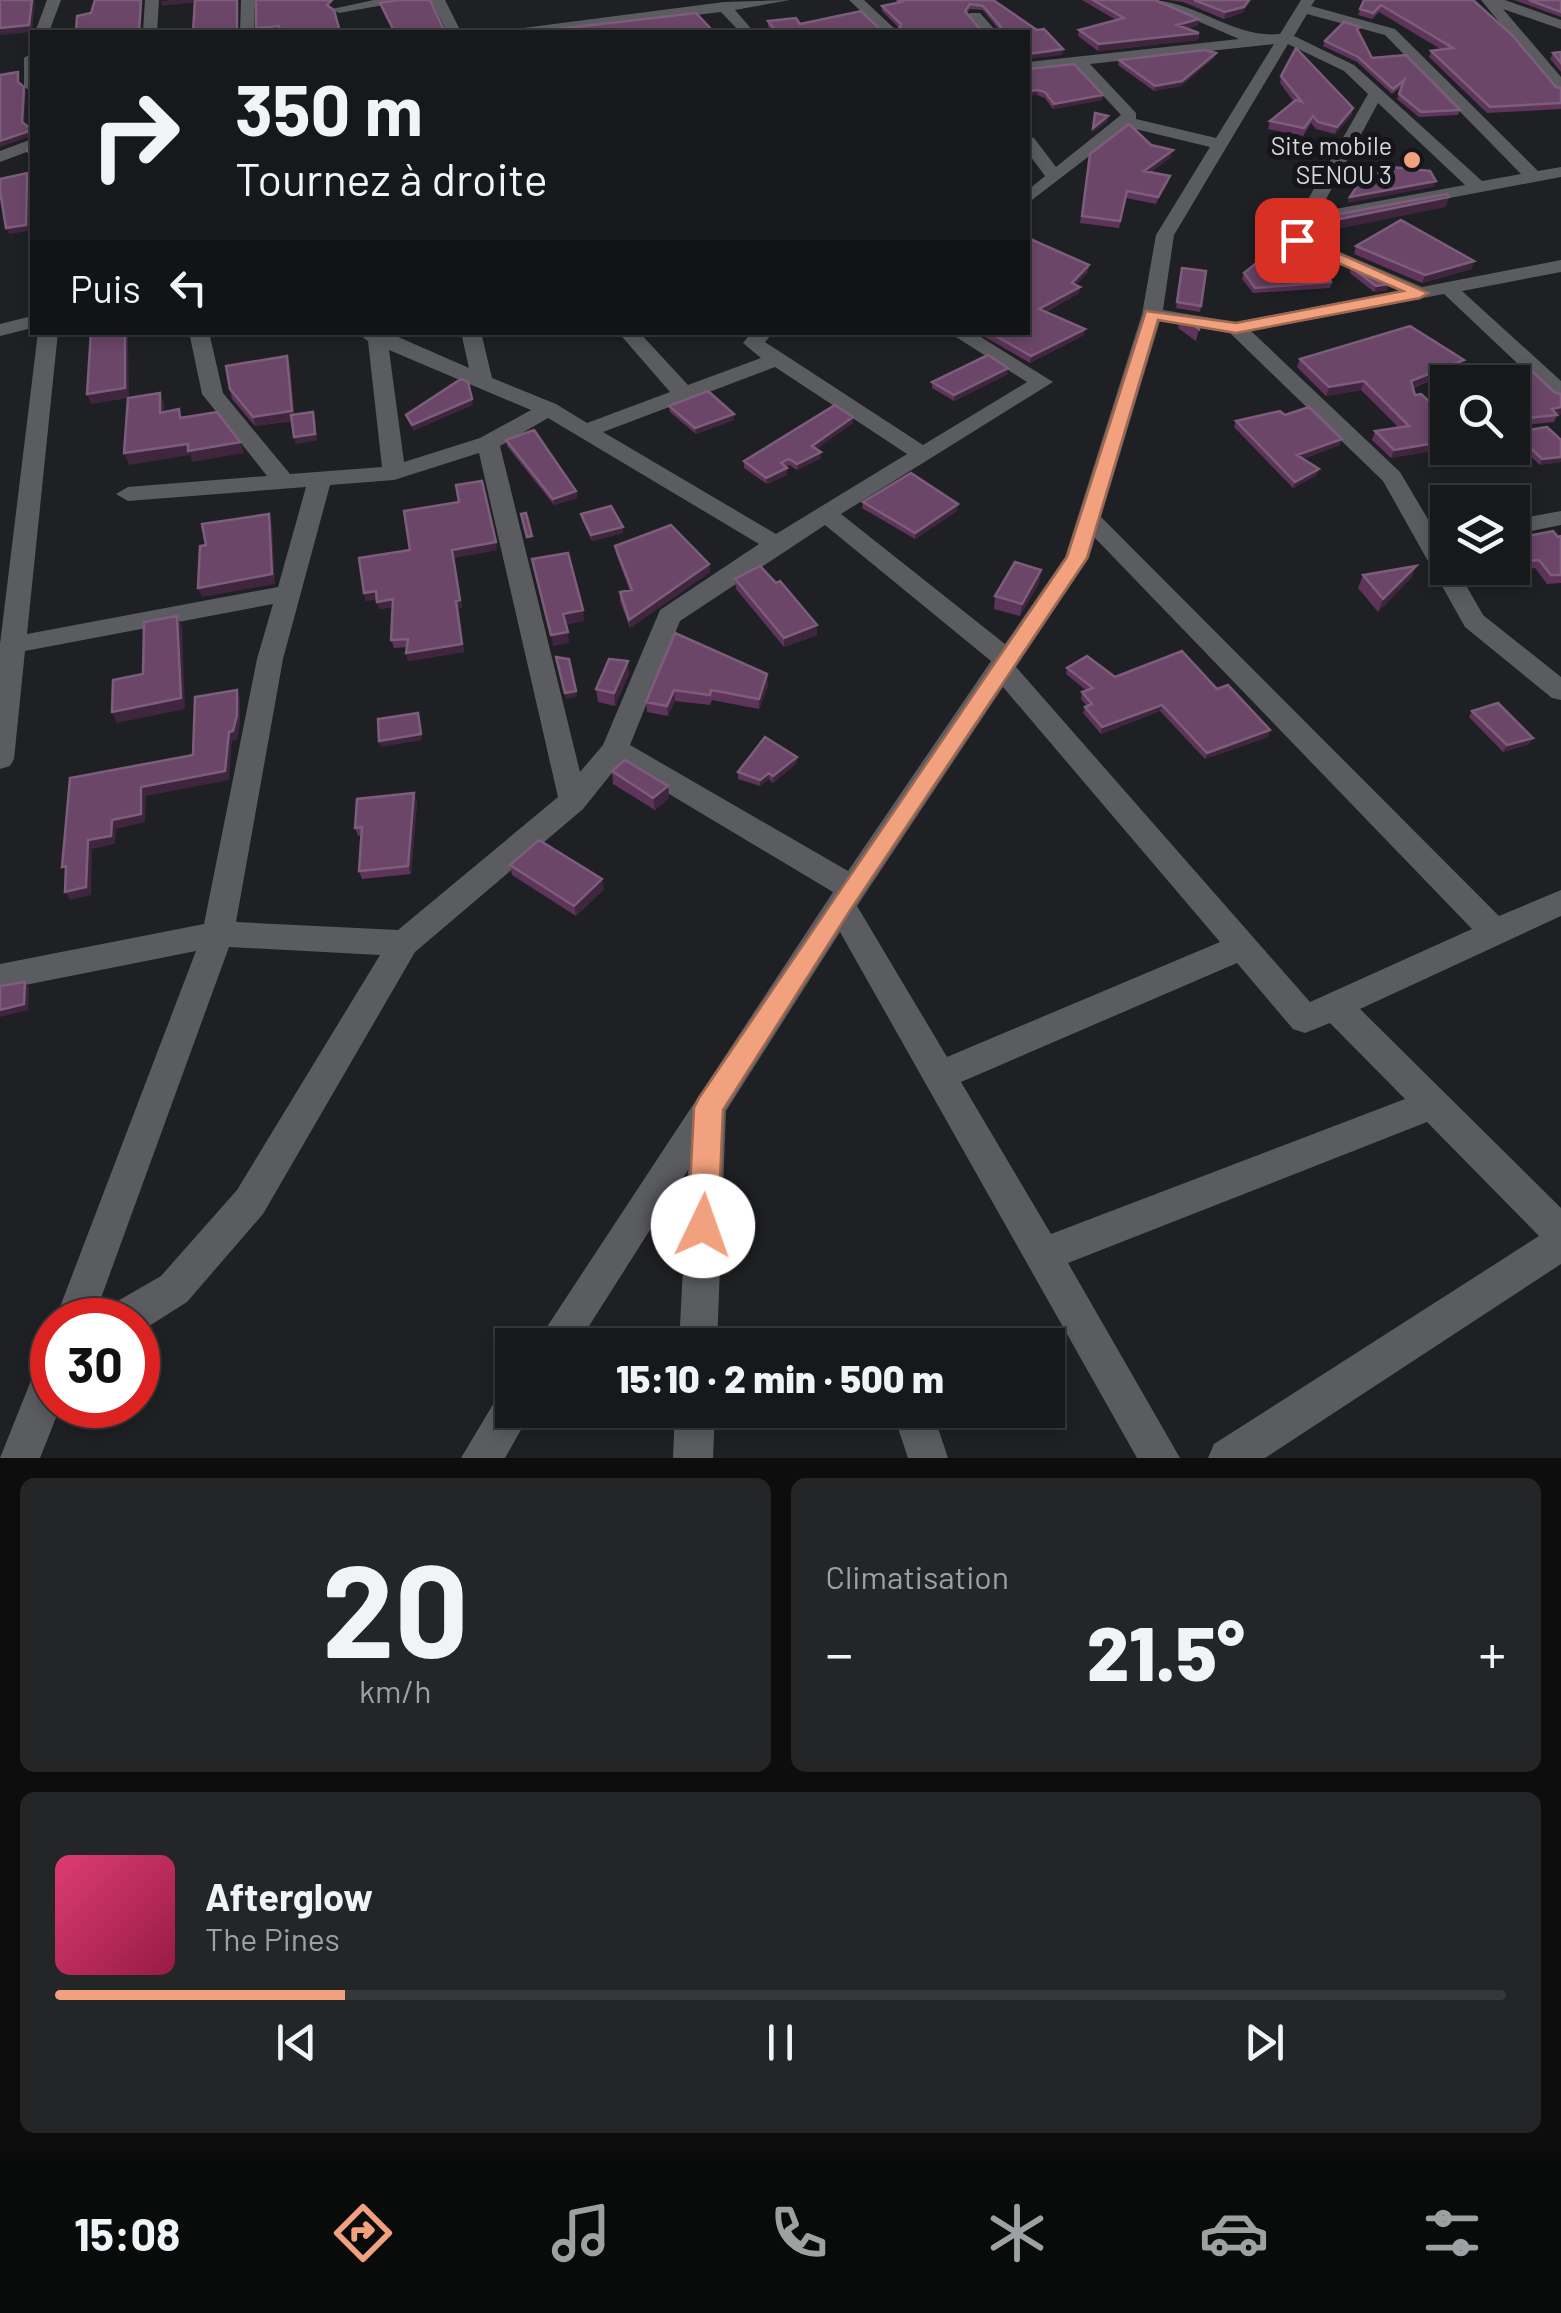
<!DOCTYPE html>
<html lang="fr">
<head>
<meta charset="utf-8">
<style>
	:root { --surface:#17181a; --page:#242527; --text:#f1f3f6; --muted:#9ea0a2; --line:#363739; --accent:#f1a17d }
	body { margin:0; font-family:Barlow,sans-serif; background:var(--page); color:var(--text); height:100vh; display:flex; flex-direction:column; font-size:38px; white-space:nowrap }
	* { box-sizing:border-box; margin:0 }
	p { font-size:32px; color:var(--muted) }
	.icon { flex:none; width:55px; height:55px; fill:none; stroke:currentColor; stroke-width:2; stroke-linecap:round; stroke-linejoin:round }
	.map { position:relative; height:1458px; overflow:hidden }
	.details { display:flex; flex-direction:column; gap:20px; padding:20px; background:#0d0d0e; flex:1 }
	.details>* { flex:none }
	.guide { position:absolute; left:30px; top:30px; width:1000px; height:305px; border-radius:0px; box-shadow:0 5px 15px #0003,0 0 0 2px var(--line); background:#17181a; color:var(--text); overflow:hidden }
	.tools { position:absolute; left:1430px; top:365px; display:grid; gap:20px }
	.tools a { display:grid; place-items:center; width:100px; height:100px; border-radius:0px; background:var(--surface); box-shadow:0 5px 15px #0003,0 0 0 2px var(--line); font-size:50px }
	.speed { position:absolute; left:30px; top:1298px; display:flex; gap:20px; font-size:50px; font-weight:700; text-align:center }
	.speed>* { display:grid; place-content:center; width:130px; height:130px; border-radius:50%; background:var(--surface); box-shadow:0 5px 15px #0003,0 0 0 2px var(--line); line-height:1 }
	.speed .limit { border:15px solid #d22; background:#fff; color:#111 }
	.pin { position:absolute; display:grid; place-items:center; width:85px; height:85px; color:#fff; margin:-42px; border-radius:20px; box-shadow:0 5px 15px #0006 }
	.me { position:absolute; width:110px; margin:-55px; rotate:3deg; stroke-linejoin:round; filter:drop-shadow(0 0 8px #0008) }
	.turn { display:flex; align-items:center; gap:35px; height:210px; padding:0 40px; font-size:45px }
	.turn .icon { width:130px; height:130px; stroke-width:2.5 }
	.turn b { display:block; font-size:70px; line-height:85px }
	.then { display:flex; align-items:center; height:95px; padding:0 40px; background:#0003; gap:20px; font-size:38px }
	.big { font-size:75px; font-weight:800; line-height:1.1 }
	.details .card { flex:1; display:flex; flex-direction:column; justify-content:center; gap:15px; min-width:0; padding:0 35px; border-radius:15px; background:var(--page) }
	.details .dial { align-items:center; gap:0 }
	.dial b { font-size:130px; line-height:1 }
	.song { display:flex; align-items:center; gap:30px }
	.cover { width:120px; height:120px; border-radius:15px; background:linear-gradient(135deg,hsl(340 70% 55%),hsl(340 70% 35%)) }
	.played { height:10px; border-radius:5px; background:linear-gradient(90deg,var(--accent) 20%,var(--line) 20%) }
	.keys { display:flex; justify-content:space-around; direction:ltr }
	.heat { display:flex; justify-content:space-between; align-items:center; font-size:55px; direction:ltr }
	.details .tiles { flex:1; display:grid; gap:20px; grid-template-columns:1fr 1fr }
	.card:last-child { grid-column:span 2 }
	.trip { position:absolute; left:495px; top:1328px; width:570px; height:100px; border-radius:0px; background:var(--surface); box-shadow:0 5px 15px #0003,0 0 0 2px var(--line); font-weight:800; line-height:100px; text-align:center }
	.tab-bar { display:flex; height:160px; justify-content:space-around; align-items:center; background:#090a0a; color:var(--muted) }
	.tab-bar .icon { width:70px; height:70px }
	.tab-bar .current { color:var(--accent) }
	.tab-bar b { font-size:45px; color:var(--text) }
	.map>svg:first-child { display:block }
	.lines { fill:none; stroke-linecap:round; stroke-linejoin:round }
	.minor { fill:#5b5c60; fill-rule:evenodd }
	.wall { fill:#5e345a; fill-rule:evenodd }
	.shaded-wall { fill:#3f253e }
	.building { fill:#6b4668; stroke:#7c5d7a; stroke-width:2.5; fill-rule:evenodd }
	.route { fill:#f1a17d; stroke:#9d6951; stroke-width:2.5 }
	.poi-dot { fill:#f1a17d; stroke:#16161a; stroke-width:4 }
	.labels { text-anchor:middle; stroke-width:10; stroke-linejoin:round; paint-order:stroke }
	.far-poi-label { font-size:25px; fill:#d7d8db; stroke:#16161a; text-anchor:end }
</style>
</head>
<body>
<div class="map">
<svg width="1561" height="1458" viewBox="0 0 1561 1458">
	<rect width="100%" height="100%" fill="#1f2023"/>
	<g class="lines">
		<path class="minor" d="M47 0H61L49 32H35Z
			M145 0H159L157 32H143Z
			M241 0H255L254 32H240Z
			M374 0H412L339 13 332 9Z
			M431 0H445L461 32H447Z
			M790 0 735 10 754 32H740L721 12 554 32H516L523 28 724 2Z
			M849 0H864L898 32H883Z
			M1149 0C1195 0 1234 39 1280 34L1301 0H1315L1311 6 1395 29 1538 171 1561 167V177L1286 229 1422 287 1561 260V272L1462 291 1561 381V398L1553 397 1444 294 1251 331 1400 472 1448 553V568H1456L1483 615 1561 677V700L1552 698 1465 627 1383 481 1230 333 1160 321 1101 517 1499 916 1561 890V916L1360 1009 1561 1208V1264L1265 1458H1208L1214 1444 1539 1236 1427 1122 1068 1263 1180 1458H1137L840 932 726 1111 717 1345H679L688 1170 577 1345H535L833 892 619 764 583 809 415 952 263 1214 187 1302 138 1333V1320H104L109 1306 161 1276 237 1190 380 955 229 947 93 1320H55L196 951 0 990V964L204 924 257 659 273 604 25 651 14 759 10 766 0 769V644L38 332H58L27 634 278 587 306 487 128 501 116 494 128 487 267 476 202 394 189 332H209L223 393 290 474 382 467 368 341 355 332H387L469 368 461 332H481L492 378 556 404 587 423 670 392 618 332H639L688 385 761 358 743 343 752 332H774L765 342 923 445 1027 382 948 332H973L1053 382 841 514 1005 644 1065 557 1142 314 1156 235 1210 147 1127 127 1028 203V190L1045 176 1028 153V137L1034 138 1056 167 1121 115 1075 65 1028 71V62L1239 39ZM1307 14 1385 35 1521 174 1482 181 1354 65 1294 36ZM1274 44 1216 138 1136 119V113L1090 64ZM1288 44 1344 71 1368 94 1299 215 1260 223 1257 227 1399 291 1236 322 1163 310 1174 235ZM1378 103 1465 185 1319 212ZM389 350 531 410 480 438 404 462ZM775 367 907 454 776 534 603 432ZM548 418 759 544 660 610 603 745 580 772 500 446ZM479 453 558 797 398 930 236 922 283 659 330 485 394 480ZM825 525 991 661 848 871 630 745 680 621ZM1095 538 1472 929 1310 1002 1016 667 1089 558ZM1003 687 1220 942 947 1057 857 906ZM1237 963 1293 1029 1305 1033 1330 1023 1405 1099 1051 1234 961 1082Z
			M1481 0H1505L1561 20V29L1503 9 1561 77V92L1555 90Z
			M970 13H980L997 32H982L968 16Z
			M32 53V92L24 87V58Z
			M32 139V150L0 162V151Z
			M32 316V328L0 336V324Z
			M1561 511V525L1512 535V520Z
			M52 1357V1405H61L40 1458H0L38 1363Z
			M512 1390V1410H532L505 1458H461L498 1396Z
			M675 1410H715L713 1458H673Z
			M892 1410H932L948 1458H908Z"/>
	</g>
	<path class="wall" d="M896 0H993L1063 49 1062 55 1028 32H772L768 26V21L898 31 899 28 882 11V6L896 3ZM970 9 983 10 999 30 980 29 966 14Z
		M1082 0H1155L1199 19 1198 25 1186 29 1199 33 1198 40 1098 51 1078 36 1079 30 1116 20Z
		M1167 0H1251L1242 13 1224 19 1183 2Z
		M1364 0H1473L1556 87 1561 88V109L1487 113 1429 57 1431 51 1442 50 1379 12 1372 19 1358 15Z
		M1514 0H1561V17Z
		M1360 27 1358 32 1372 58 1460 110 1458 115 1419 117 1397 99 1402 86 1392 94 1357 62 1323 46 1325 41Z
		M1561 52V72L1550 59 1553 53Z
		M1214 58 1181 86 1154 91 1118 65 1119 60Z
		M1028 69 1103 95 1102 100 1053 109 1045 98 1037 95Z
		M1281 76 1353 108 1351 116 1335 134 1316 129 1311 123 1303 136 1268 129 1270 121 1294 102 1280 83Z
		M1151 145 1171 157 1151 172 1168 182 1156 204 1126 198 1119 228 1080 223 1090 154Z
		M1028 238 1088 272 1076 284 1080 287 1079 293 1046 312 1084 335 1030 363 976 332H1028Z
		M1356 246 1474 261 1471 269 1422 283 1354 254Z
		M1351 267 1389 284 1387 290 1374 292 1350 273Z
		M1182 268 1201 306 1200 312 1176 308Z
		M1244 273 1332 282 1330 288 1253 293 1242 279Z
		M1181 316 1199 329 1196 341 1178 328Z
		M1300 359 1460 368 1413 388 1415 395 1441 412 1391 458 1372 440 1375 431 1399 428 1361 390 1326 396 1297 367Z
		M290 365 294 415 315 418 317 440 296 444 292 421 255 426 232 399 230 389Z
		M1008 368V374L954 401 932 388V382Z
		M1512 382 1561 394V414L1557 415 1554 422 1514 426Z
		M669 406 734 414V420L696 434 670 412Z
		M1285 415 1340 445 1303 459 1317 475 1293 488 1234 427 1236 421Z
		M853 417V423L816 449 821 458 797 470 789 465 785 467 787 475 767 484 744 468V461Z
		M1514 432 1561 440V462L1540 465 1512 439Z
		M506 440 576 491 577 498 554 505 507 446Z
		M863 502 957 511 915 539 862 508Z
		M581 514 623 533 592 541 582 520Z
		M1561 536V583L1547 584 1535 568 1498 571 1495 568H1512V539Z
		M615 546 709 564 710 572 630 628 620 601V592L630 591 616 554Z
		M497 550 453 558 462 608H458L464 652 408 661 406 653 407 647 394 648 391 640 393 607 379 609 377 599 366 601 359 558Z
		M1416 566 1411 578 1378 612 1358 588 1363 575Z
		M1041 570 1039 583 1020 616 994 609 995 596Z
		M735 579 817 635 784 647 736 589Z
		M675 633 768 685 759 709 712 700 710 705 675 701 668 716 647 712 646 702Z
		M1067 668 1115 677 1217 689 1270 730 1268 737 1205 759 1160 711 1101 734 1083 713 1085 707 1087 706 1081 699 1082 692 1087 691 1066 674Z
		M629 674 615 706 598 702 596 689Z
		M1472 711 1529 744 1503 752 1469 717Z
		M797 757V763L773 783 769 779 760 786 738 779V772Z
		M612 771 668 786 669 798 655 810 613 784Z
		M417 801 411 874 362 879 359 871 362 835 358 836 355 828Z
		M510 865 604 889 576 916 512 875Z"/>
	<path class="shaded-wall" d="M32 0H35L32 32 0 35V28Z
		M141 0H142L141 32H139Z
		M168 0H196L197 2 162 6 161 1Z
		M1249 0H1251L1242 13 1224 19 1225 12Z
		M1199 19 1198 25 1176 32 1177 25Z
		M279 26 280 31 257 32 256 28Z
		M1199 33 1198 40 1098 51 1099 44Z
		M1063 49 1062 55 1028 59V54Z
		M1216 53 1214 58 1181 86 1154 91 1155 86Z
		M24 87 26 92 24 127 22 122Z
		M1038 90 1037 95 1028 96V91Z
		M1103 95 1102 100 1053 109 1054 104Z
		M1353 108 1351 116 1335 134 1337 127Z
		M1108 116 1107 122 1092 133 1093 128Z
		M32 130V136L0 147V141Z
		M1173 150 1171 157 1143 178 1144 171Z
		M27 173 29 179 28 231 9 234 6 228Z
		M1170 176 1168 182 1156 204 1158 197Z
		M1436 181 1434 187 1348 203 1350 197Z
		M1449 197 1446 207 1328 231 1330 221Z
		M1474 261 1471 269 1422 283 1425 275Z
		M1089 265 1088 272 1071 289 1072 283Z
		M1389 284 1387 290 1374 292 1376 286Z
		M1080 287 1079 293 1039 315V309Z
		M1085 329 1084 335 1030 363 1031 356Z
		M125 332H128L129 398 91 404 87 394Z
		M287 356 290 365 295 420 255 426 253 417Z
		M1464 360 1460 368 1408 389 1411 381Z
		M1008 368V374L954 401V395Z
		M1364 381 1361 390 1326 396 1329 387Z
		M160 393 164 404V424L160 413Z
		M472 399 473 405 413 431 412 425Z
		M1561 407V414L1549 416 1552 409Z
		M313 412 317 440 296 444 294 437Z
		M734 414V420L696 434 695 428Z
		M853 417V423L812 452V446Z
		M1342 439 1340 445 1295 462 1297 455Z
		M1448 441V448H1454L1391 458 1394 450Z
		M240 442 244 453 192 462 190 455 129 465 124 453 188 444Z
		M821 452V458L797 470V464Z
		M1561 457V462L1540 465 1542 459Z
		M787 468V475L767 484 766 478Z
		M1319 469 1317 475 1293 488 1295 482Z
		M576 491 577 498 554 505 553 499Z
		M958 504 957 511 915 539V533Z
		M269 514 272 524 275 584 202 597 198 588Z
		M623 527V533L592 541 591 535Z
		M496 542 497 550 453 558 462 608H458L464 652 408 661 406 653 452 550Z
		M709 564 710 572 630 628 629 620Z
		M1416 566 1411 578 1378 612 1383 599Z
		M1041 570 1039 583 1020 616 1022 604Z
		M376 591 378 599 366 601 364 593Z
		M393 599 395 607 379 609 377 602Z
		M583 610 584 621 565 625 563 614Z
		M177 616 182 627 185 709 117 723 112 712 181 698Z
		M817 625V635L784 647V638Z
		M568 632 569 643 553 646 551 635Z
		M628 661 629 674 615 706 614 693Z
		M767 674 768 685 759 709V699Z
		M237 690 240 699V724L237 740 232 741 229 780 146 796 145 822 116 829 115 844 92 849 91 895 70 900 65 892 88 840 112 820 141 787 229 732Z
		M674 690 675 701 668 716 667 706Z
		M576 691 577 697 566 699 565 693Z
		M1162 705 1160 711 1101 734 1102 727Z
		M418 713 422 740 381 747 379 741Z
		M1270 730 1268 737 1205 759 1207 753Z
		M1533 738 1529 744 1503 752 1507 745Z
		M797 757V763L773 783V776Z
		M769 773V779L760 786V780Z
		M668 786 669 798 655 810 653 798Z
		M414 793 417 801 411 874 408 866Z
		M602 879 604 889 576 916 574 906Z
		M25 982 29 988 28 1010 0 1017V1010Z"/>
	<path class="building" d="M0 0H32L29 25 0 28Z
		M95 0H141L139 32H76L77 16 91 13Z
		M195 0H237V32H193Z
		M256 0H332L327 5 334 10 340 32H280L279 26 256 28Z
		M399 0H430L443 28 449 30 451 32H358L393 29 380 3Z
		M898 0H993L1037 30 1044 29 1063 49 1028 54V32H944L942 30 922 32H776L768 21 796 18 800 24 861 11 881 30 898 31 901 24 882 6 902 2ZM970 4 983 6 1001 27 998 31 980 29 965 11Z
		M1093 0H1155L1199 19 1177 25 1199 33 1099 44 1079 30 1124 18Z
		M1194 0H1249L1244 7 1225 12Z
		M1364 0H1473L1512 35 1556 87 1561 88V103L1490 107 1431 51 1453 48 1381 5 1373 13 1360 9Z
		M1529 0H1561V12Z
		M696 13 712 30 695 32H532Z
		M1344 22 1360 27 1357 29 1372 58 1406 55 1460 110 1421 112 1399 94 1404 80 1393 89 1358 57 1325 41Z
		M1296 48 1353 108 1337 127 1318 122 1313 116 1304 128 1270 121 1296 100 1302 102 1281 76Z
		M1205 50 1216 53 1182 81 1155 86 1119 60Z
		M1561 52V63L1553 53Z
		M1074 64 1103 95 1054 104 1045 92 1038 90 1028 91V69Z
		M18 72V82L24 87 22 122 32 130 0 141V75Z
		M1095 113 1108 116 1093 128Z
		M1129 124 1151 145 1173 150 1144 171 1170 176 1158 197 1127 191 1120 221 1082 216 1090 154Z
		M32 145V158L27 150Z
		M1371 165 1430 171 1436 181 1350 197Z
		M27 173 26 225 6 228 0 191V179Z
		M1447 194 1449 197 1330 221 1335 215Z
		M1401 220 1474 261 1425 275 1356 246Z
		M1028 238 1089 265 1072 283 1080 287 1039 309 1085 329 1031 356 989 332H1028Z
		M1264 257 1332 282 1255 288 1244 273Z
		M1351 267 1389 284 1376 286Z
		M1182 268 1206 271 1201 306 1177 302Z
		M1181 316 1200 319 1199 329Z
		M1410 326 1464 360 1411 381 1415 395 1421 394 1441 412 1436 413 1448 424V441L1394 450 1375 431 1409 426 1364 381 1329 387 1300 359Z
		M91 332H125V388L87 394Z
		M988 355 1008 368 954 395 932 382Z
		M287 356 292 411 253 417 230 389 226 366Z
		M1533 372 1554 392 1561 394V407L1552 409 1557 415 1517 419 1512 414V382H1482Z
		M461 379 468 382 472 399 412 425 406 415Z
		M708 391 734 414 695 428 669 406Z
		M160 393V413L179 409 180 418 217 412 240 442 188 451V444L124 453 128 398Z
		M835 405 853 417 812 446 821 452 797 464 789 459 781 463 787 468 766 478 744 461Z
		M1309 407 1342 439 1297 455 1319 469 1295 482 1236 421 1280 411 1285 415Z
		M313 412 315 434 294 437 291 415Z
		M1547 427 1561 440V457L1542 459 1514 432Z
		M534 430 576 491 553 499 506 440Z
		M911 473 958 504 915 533 863 502Z
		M482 481 496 542 452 550 460 600 456 601 462 644 406 653 408 639 391 640 393 599 377 602 376 591 364 593 359 558 410 550 404 511 459 502 456 485Z
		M611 506 623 527 591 535 581 514Z
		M526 513 532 536 527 537 521 514Z
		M269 514 272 574 198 588 200 546 206 545 202 524Z
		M671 525 709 564 629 620 620 592 632 590 615 546Z
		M1553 531 1558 537 1561 536V575H1551L1539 560 1512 562V539Z
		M568 553 583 610 563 614 568 632 551 635 532 559Z
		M1015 562 1041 570 1022 604 995 596Z
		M760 566 776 583 780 581 817 625 784 638 735 579Z
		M1416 566 1383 599 1363 575Z
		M177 616 181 698 112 712 113 680 143 674 144 622Z
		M675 633 767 674 759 699 711 690 710 695 674 690 667 706 646 702Z
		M1182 651 1217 689 1228 685 1270 730 1207 753 1162 705 1102 727 1085 707 1092 704 1082 692 1093 688 1067 668 1087 656 1115 677Z
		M556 657 569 659 576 691 565 693Z
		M609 659 628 661 614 693 596 689Z
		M237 690V715L233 731 229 732 225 771 141 787V814L112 820 111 836 88 840 86 887 65 892 66 866 62 867 70 778 193 755 195 697Z
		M1498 703 1533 738 1507 745 1472 711Z
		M418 713 421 734 379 741 378 719Z
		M765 737 797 757 773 776 769 773 760 780 738 772Z
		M625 760 668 786 653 798 612 771Z
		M414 793 408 866 359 871 362 827 355 828 357 799Z
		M539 840 602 879 574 906 510 865Z
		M25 982 24 1004 0 1010V986Z"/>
	<path class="route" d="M1292 237H1302L1428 293 1420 298 1236 333 1158 320 1087 558 849 912 723 1110 718 1226 714 1237 703 1241 693 1237 688 1226 694 1108 699 1098 1067 557 1146 311 1236 323 1403 291 1292 243Z"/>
	<circle class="poi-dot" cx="1412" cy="160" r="10"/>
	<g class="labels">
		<g class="far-poi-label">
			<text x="1392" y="155">Site mobile<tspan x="1392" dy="29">SENOU 3</tspan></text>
		</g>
	</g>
</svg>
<div class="tools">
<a><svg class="icon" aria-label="search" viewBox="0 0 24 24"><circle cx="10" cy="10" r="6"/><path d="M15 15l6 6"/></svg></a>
<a><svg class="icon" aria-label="layers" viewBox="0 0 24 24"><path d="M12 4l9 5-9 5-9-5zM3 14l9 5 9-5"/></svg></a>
</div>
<div class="speed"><div class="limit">30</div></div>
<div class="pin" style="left:1297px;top:240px;background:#d93025"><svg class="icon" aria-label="arrive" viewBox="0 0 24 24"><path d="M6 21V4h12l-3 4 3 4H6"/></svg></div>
<svg class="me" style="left:703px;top:1226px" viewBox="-20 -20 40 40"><circle r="19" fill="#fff"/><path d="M0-13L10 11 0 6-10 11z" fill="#f1a17d"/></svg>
<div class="trip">15:10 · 2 min · 500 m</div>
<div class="guide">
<div class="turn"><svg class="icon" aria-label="right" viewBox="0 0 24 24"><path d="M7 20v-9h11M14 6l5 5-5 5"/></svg><div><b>350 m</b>Tournez à droite</div></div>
<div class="then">Puis<svg class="icon" aria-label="left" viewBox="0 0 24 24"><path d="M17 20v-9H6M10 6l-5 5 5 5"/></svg></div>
</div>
</div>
<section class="details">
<div class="tiles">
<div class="card dial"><b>20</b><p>km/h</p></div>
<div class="card"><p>Climatisation</p>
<div class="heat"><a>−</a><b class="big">21.5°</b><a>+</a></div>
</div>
<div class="card">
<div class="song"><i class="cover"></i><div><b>Afterglow</b><p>The Pines</p></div></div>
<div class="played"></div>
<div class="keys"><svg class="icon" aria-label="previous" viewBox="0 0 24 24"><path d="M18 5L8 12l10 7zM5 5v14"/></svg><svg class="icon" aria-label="pause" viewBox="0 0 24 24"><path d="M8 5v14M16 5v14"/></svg><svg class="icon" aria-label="next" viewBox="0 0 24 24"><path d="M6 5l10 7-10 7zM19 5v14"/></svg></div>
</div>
</div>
</section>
<nav class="tab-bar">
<b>15:08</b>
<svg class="icon current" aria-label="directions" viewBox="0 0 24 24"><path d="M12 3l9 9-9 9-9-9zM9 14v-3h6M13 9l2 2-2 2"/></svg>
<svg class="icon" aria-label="music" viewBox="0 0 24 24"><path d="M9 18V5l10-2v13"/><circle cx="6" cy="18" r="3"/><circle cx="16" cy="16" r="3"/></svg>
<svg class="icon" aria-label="phone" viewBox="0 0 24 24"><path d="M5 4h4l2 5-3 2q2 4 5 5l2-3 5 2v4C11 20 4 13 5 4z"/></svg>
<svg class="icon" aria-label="climate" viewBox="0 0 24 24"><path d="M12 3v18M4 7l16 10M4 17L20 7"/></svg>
<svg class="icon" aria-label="car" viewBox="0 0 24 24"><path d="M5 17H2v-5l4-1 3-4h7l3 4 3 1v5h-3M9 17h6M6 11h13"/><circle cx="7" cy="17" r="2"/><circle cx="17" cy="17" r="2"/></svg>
<svg class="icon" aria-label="filters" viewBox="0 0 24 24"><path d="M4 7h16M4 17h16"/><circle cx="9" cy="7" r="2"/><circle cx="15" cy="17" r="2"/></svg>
</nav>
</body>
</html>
